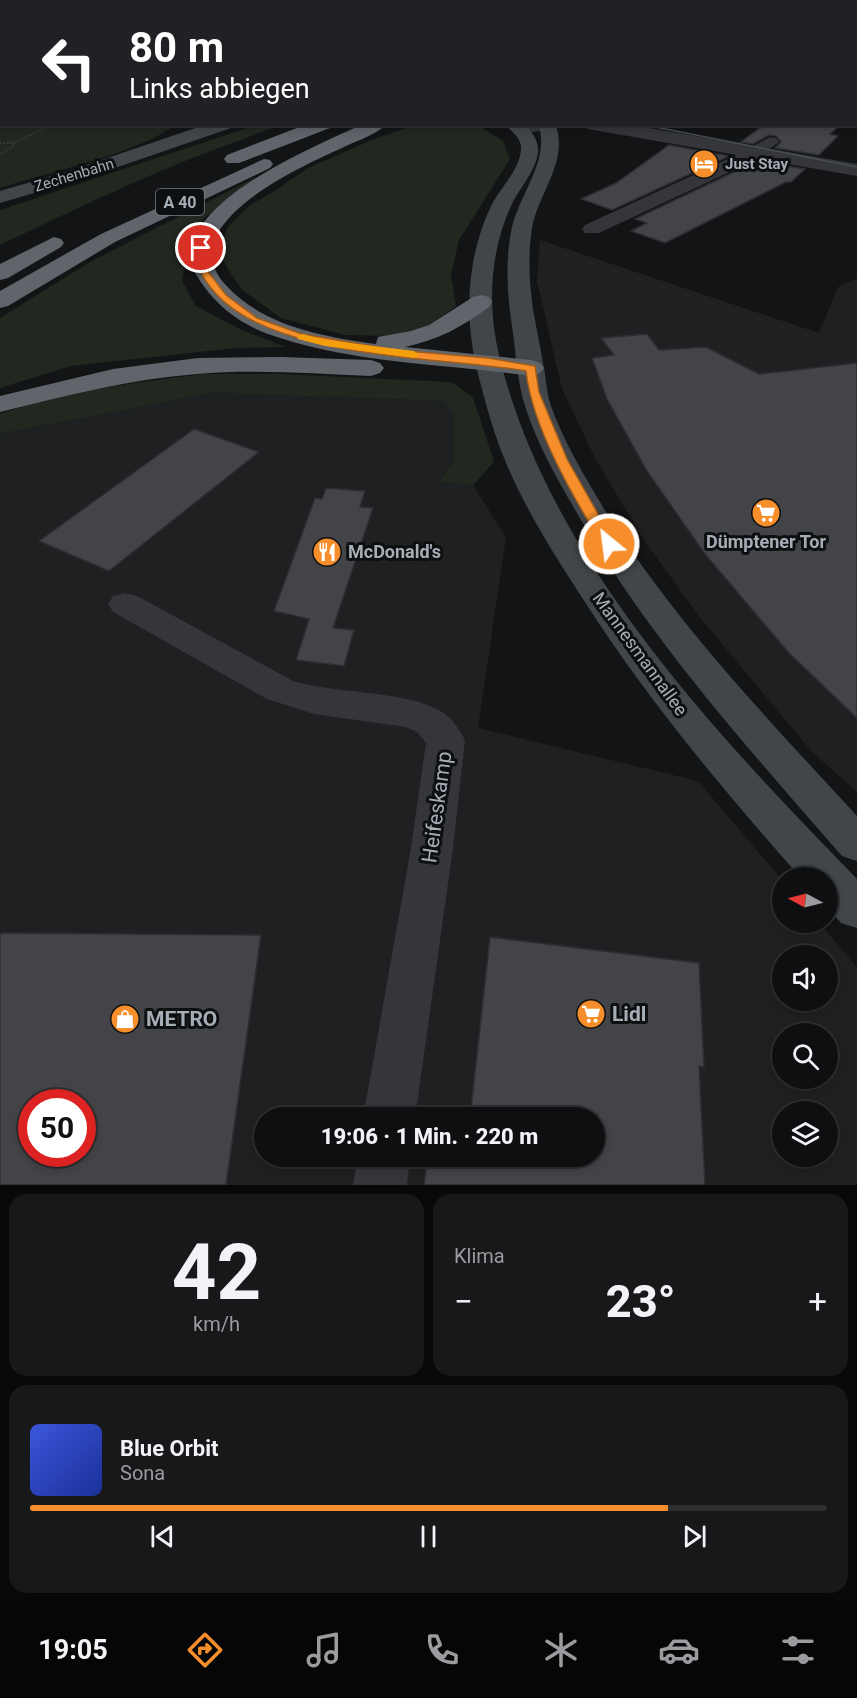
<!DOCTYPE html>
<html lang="de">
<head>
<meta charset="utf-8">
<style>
	:root { --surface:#0e0f10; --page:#171819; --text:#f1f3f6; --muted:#9b9c9f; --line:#2e2f30; --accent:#f68f2b }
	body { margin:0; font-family:Roboto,sans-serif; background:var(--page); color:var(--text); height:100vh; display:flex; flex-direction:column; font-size:22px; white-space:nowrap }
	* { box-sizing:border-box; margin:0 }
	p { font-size:20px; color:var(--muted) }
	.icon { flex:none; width:33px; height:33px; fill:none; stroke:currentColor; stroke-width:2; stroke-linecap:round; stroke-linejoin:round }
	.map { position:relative; height:1185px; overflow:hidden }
	.side { display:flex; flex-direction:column; gap:9px; padding:9px; background:#080809; flex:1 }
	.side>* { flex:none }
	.hud { position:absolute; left:0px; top:0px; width:858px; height:126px; box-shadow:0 3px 9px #0003,0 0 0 2px var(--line); background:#202124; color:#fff; overflow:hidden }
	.needle { width:39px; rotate:277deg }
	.fabs { position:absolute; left:772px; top:867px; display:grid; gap:12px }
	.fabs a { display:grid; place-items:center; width:66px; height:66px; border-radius:50%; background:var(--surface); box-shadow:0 3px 9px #0003,0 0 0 2px var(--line); font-size:30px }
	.speed { position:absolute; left:18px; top:1089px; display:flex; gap:12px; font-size:30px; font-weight:700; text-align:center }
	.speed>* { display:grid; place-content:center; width:78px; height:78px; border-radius:50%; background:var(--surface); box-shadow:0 3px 9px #0003,0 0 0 2px var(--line); line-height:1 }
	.speed .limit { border:9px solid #d22; background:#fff; color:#111 }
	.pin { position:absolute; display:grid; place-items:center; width:51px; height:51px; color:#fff; margin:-26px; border:3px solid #fff; border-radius:50%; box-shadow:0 2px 6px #0007 }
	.me { position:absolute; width:66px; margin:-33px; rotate:331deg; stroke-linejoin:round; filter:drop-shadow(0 0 4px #0008) }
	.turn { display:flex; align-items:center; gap:21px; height:126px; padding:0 30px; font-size:27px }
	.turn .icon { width:78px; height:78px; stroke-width:2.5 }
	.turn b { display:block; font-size:42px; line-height:51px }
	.big { font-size:45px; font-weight:800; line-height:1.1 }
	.side .card { flex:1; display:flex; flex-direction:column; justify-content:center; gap:9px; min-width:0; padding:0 21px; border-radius:18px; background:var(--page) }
	.side .dial { align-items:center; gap:0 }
	.dial b { font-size:78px; line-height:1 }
	.song { display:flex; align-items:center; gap:18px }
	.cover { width:72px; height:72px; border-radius:9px; background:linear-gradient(135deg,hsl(230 70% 55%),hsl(230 70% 35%)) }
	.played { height:6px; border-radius:3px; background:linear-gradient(90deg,var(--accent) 80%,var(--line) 80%) }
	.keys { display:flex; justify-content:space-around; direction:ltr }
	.heat { display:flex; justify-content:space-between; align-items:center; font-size:33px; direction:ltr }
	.side .tiles { flex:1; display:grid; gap:9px; grid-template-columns:1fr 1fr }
	.card:last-child { grid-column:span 2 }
	.trip { position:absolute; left:254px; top:1107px; width:351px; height:60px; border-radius:30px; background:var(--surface); box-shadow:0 3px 9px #0003,0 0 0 2px var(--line); font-weight:800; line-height:60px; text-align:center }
	.dock { display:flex; height:96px; justify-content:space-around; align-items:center; background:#060606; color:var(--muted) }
	.dock .icon { width:42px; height:42px }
	.dock .selected { color:var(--accent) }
	.dock b { font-size:27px; color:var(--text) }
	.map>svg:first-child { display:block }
	.built { fill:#1f2022; fill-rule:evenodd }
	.green { fill:#202820 }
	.building { fill:#424448; stroke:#2d2e31; stroke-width:1.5; fill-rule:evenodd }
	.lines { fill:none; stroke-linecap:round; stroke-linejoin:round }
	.path-far1 { stroke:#3a3e41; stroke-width:1.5; stroke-dasharray:1.5 2; stroke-linecap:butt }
	.path { stroke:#3a3e41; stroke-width:2; stroke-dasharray:1.5 2; stroke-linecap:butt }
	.service { fill:#34363a; fill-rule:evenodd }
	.minor { fill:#34363a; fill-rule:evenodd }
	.tertiary { fill:#34363a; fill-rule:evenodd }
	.secondary { fill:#42464a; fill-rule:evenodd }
	.motorway { fill:#60656b; fill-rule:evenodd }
	.tram { stroke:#4b4f53; stroke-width:1.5 }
	.route { fill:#f68f2b; stroke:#a05d1c; stroke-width:1.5 }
	.slow { fill:#f59e0b }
	.labels { text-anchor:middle; stroke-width:6; stroke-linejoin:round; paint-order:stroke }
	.far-poi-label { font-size:15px; font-weight:bold; fill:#a5adb6; stroke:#0e0f10; text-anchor:start }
	.far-street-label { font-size:15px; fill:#a5adb6; stroke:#0e0f10 }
	.shield { fill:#0e0f10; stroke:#787e84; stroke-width:1.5 }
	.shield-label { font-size:16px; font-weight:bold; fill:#a5adb6 }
	.poi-label { font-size:18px; font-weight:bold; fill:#a5adb6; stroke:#0e0f10 }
	.street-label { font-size:18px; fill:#a5adb6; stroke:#0e0f10 }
	.near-street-label { font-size:21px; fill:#a5adb6; stroke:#0e0f10 }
	.near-poi-label { font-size:21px; font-weight:bold; fill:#a5adb6; stroke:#0e0f10; text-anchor:start }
</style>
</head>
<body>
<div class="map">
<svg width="857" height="1185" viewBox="0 0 857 1185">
	<rect width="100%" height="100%" fill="#131415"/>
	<path class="built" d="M540 240 819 333 838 287 857 278V792L812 752 702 620 643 539 594 456 562 389 537 281Z
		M212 393 445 401 454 414V460L439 482 473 485 506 537 478 728 698 781 783 881V922L819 923 857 967V1185H0V434ZM783 956H828V1000H783ZM783 1034H828V1078H783ZM32 1102H82V1154H32ZM783 1112H828V1156H783ZM264 1118H594V1156H264Z"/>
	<path class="green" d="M0 111 2 124 174 125C148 150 40 175 0 188Z
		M256 125H283C185 157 93 200 0 245V210Z
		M414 125H478L503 141 510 159 459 240 451 275 456 306 426 327 395 336 345 335 281 318 241 289 219 255 227 228 250 205 276 190 308 168 372 140Z
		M256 177 202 220 187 255 182 281 196 306 240 329 285 347 236 348 71 366 0 388V318L88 263Z
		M205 374H280L452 382 473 397 494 462 473 485 439 482 454 460V414L444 401 212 393 0 434V414C66 391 137 382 205 374Z"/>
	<path class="building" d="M771 124H841L830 134 838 136 819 155 775 148 781 142 776 136 769 135 753 144 741 142 762 126 768 127Z
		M669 145 729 156 612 210 581 199 616 183Z
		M757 161 805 169 791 182H786L665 243 631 231 647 223 635 219Z
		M647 334 659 350 706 347 759 374 857 363V718L789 653 705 554 647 471 607 399 592 358 614 355 601 338Z
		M194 429 259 452 109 571 39 541Z
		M326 488 365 491 360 507 373 508 333 628 354 630 344 666 296 660 309 619 274 611 315 498 322 499Z
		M0 933 261 935 226 1185H0ZM32 1102H82V1154H32Z
		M490 937 699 963 704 1067 699 1066 705 1185H424L428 1156H594V1118H470Z"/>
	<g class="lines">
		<path class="path-far1" d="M224 0 228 2
			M252 0H265
			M303 0 306 2
			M237 2 240 0
			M337 2 343 0"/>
		<path class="path" d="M0 143H13L54 124
			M0 154 14 146 13 143"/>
		<path class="service" d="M27 0H34L25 2Z
			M109 0H118L107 2Z
			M380 0 392 2H381Z
			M547 0H553V2H547Z
			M0 10H2V14H0Z"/>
		<path class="minor" d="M138 0H157L158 2H139Z
			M856 60H857V68H856Z
			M857 116V126L850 125 856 124Z
			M770 137 776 138 779 142 753 161 599 233H585L582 229 585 225 741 153Z
			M125 593 137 596 293 681C336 694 407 690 442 712 452 718 460 730 465 740L453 848 415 1118H363L411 848 426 743 417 732 406 727 314 714 267 699 113 612 108 604 113 596Z
			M358 1156H410L407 1185H353Z"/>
		<path class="tertiary" d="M442 0H459L441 2Z
			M478 0H493L477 2Z
			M513 124H555C547 132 524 134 513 132L511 128Z
			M580 124H626L857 164V176L588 129Z"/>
		<path class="secondary" d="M0 98H2V108H0Z
			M207 124H233L231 128 89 177 0 203V191L75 169Z
			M505 124H525C532 132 539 141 538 152 536 171 520 187 512 204 490 250 487 305 499 355 547 557 716 734 857 879V928L841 923 828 908V878H801C722 789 647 699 583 599 553 553 522 504 502 453 492 427 485 401 478 374 464 318 466 259 491 206 500 188 519 171 521 150 522 137 512 133 505 124Z
			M538 124H555C570 159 538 194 532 228 528 254 529 282 533 309 536 327 540 345 543 363 546 376 546 389 550 403 563 441 585 477 606 512 676 624 768 719 857 816V861L842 856C749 749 653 643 581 520 560 484 538 447 525 406 517 381 516 352 512 326 507 293 505 259 512 227 520 193 551 158 538 124Z"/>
		<path class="motorway" d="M726 0H743L725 2Z
			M767 0H783L766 2Z
			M307 124H332L330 128 239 163H227L224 159 227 155Z
			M363 124H386C377 135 355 141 342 148 302 166 174 223 223 282 261 326 321 336 376 344L378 337 411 331 429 325 473 297 481 295 489 297 492 302 489 307C462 327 438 340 405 347L531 360 540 363 544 368 540 373 531 376C448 364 361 364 280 338 249 329 222 312 203 285 196 275 187 261 191 248 205 191 314 147 363 124Z
			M264 159 270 160 273 164 270 168 115 242 8 306 0 308V291L101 234Z
			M54 237 61 239 64 243 61 247 8 278 0 280V264Z
			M280 357 371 360 380 363 384 368 380 373 371 376C314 374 255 369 197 374 130 379 65 396 0 412V396L113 369 198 358Z"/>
		<path class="tram" d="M471 2 476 0
			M640 124 857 167"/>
	</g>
	<path class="route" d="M198 246 205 248 209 273 226 295 257 318 302 334 395 350 488 358 535 366 539 392 567 459 615 544 613 547H604C574 499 532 427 526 371 440 356 267 360 211 288 201 276 194 262 198 246Z"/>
	<path class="slow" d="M302 334 325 340 414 351 419 355 414 358 325 346 298 339 297 337Z"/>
	<defs>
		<g id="hotel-disc" transform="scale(1.5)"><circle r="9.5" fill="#f68f2b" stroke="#0e0f10"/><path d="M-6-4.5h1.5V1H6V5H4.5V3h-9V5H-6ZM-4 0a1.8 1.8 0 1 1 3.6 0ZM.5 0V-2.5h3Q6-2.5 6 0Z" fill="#fff"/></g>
		<g id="supermarket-disc" transform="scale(1.5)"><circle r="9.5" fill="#f68f2b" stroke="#0e0f10"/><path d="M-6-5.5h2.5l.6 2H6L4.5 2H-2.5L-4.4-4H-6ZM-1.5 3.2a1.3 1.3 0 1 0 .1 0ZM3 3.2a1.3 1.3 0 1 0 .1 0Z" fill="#fff"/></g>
		<g id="restaurant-disc" transform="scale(1.5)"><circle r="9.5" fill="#f68f2b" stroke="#0e0f10"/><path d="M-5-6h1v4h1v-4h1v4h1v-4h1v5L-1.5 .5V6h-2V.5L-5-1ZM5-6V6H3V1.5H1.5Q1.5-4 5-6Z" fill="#fff"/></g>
		<g id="shop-disc" transform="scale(1.5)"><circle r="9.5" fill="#f68f2b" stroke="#0e0f10"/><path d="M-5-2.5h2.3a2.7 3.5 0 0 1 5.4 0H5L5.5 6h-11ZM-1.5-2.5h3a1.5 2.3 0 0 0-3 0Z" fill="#fff"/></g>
	</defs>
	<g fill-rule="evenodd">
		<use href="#hotel-disc" x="704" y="164"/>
		<use href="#supermarket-disc" x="766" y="513"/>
		<use href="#restaurant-disc" x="327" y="552"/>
		<use href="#supermarket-disc" x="591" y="1014"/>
		<use href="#shop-disc" x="125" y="1019"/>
	</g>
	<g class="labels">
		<g class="far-poi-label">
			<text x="725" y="169">Just Stay</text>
		</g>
		<g class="far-street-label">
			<text transform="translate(74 175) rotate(-17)" y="5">Zechenbahn</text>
		</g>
		<rect class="shield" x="156" y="189" width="48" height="26" rx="4.5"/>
		<g class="shield-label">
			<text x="180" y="208">A 40</text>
		</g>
		<g class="poi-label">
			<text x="766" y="548">Dümptener Tor</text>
			<text x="348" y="558" text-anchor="start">McDonald's</text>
		</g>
		<g class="street-label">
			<text transform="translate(640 654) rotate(54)" y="6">Mannesmannallee</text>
		</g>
		<g class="near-street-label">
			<text transform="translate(437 807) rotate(-82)" y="7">Heifeskamp</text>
		</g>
		<g class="near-poi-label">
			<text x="612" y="1021">Lidl</text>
			<text x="146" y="1026">METRO</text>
		</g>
	</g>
</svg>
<div class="fabs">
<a><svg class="needle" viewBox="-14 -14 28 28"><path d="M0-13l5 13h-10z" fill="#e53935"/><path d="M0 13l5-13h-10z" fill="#9b9c9f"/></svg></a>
<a><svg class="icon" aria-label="sound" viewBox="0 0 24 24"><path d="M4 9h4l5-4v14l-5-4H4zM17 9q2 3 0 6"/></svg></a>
<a><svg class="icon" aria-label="search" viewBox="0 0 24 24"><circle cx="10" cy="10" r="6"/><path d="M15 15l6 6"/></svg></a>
<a><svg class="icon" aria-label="layers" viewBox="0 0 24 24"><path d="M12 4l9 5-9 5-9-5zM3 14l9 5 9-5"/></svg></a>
</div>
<div class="speed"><div class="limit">50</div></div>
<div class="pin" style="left:201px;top:248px;background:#d93025"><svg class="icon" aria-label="arrive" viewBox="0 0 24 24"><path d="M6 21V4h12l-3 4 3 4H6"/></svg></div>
<svg class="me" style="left:609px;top:544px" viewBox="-20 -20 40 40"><circle r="17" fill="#f68f2b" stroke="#fff" stroke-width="3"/><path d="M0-11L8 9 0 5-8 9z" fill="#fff"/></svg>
<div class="trip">19:06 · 1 Min. · 220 m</div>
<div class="hud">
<div class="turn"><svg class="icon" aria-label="left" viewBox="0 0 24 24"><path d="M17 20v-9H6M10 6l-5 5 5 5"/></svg><div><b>80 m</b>Links abbiegen</div></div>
</div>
</div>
<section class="side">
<div class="tiles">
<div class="card dial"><b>42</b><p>km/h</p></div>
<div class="card"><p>Klima</p>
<div class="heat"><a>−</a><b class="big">23°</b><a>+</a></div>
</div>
<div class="card">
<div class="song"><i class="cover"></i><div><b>Blue Orbit</b><p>Sona</p></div></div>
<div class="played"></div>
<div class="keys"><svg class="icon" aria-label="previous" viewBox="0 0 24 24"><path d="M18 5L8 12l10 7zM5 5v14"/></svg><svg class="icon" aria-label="pause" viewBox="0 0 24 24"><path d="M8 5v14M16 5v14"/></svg><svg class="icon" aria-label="next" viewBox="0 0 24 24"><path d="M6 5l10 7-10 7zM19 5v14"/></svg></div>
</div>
</div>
</section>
<nav class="dock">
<b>19:05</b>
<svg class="icon selected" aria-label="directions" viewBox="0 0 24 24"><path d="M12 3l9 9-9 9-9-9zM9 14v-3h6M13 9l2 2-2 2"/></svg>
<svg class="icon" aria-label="music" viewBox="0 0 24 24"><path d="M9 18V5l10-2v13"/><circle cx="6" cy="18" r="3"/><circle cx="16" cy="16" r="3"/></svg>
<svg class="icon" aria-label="phone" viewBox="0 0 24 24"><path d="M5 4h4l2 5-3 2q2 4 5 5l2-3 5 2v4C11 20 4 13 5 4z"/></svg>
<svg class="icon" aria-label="climate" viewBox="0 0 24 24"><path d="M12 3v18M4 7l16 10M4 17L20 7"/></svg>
<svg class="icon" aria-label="car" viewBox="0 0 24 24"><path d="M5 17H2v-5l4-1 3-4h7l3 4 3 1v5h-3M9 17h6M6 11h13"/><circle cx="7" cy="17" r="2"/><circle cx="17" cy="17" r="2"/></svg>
<svg class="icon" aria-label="filters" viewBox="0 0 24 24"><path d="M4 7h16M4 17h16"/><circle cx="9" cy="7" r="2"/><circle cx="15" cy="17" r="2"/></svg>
</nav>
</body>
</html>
